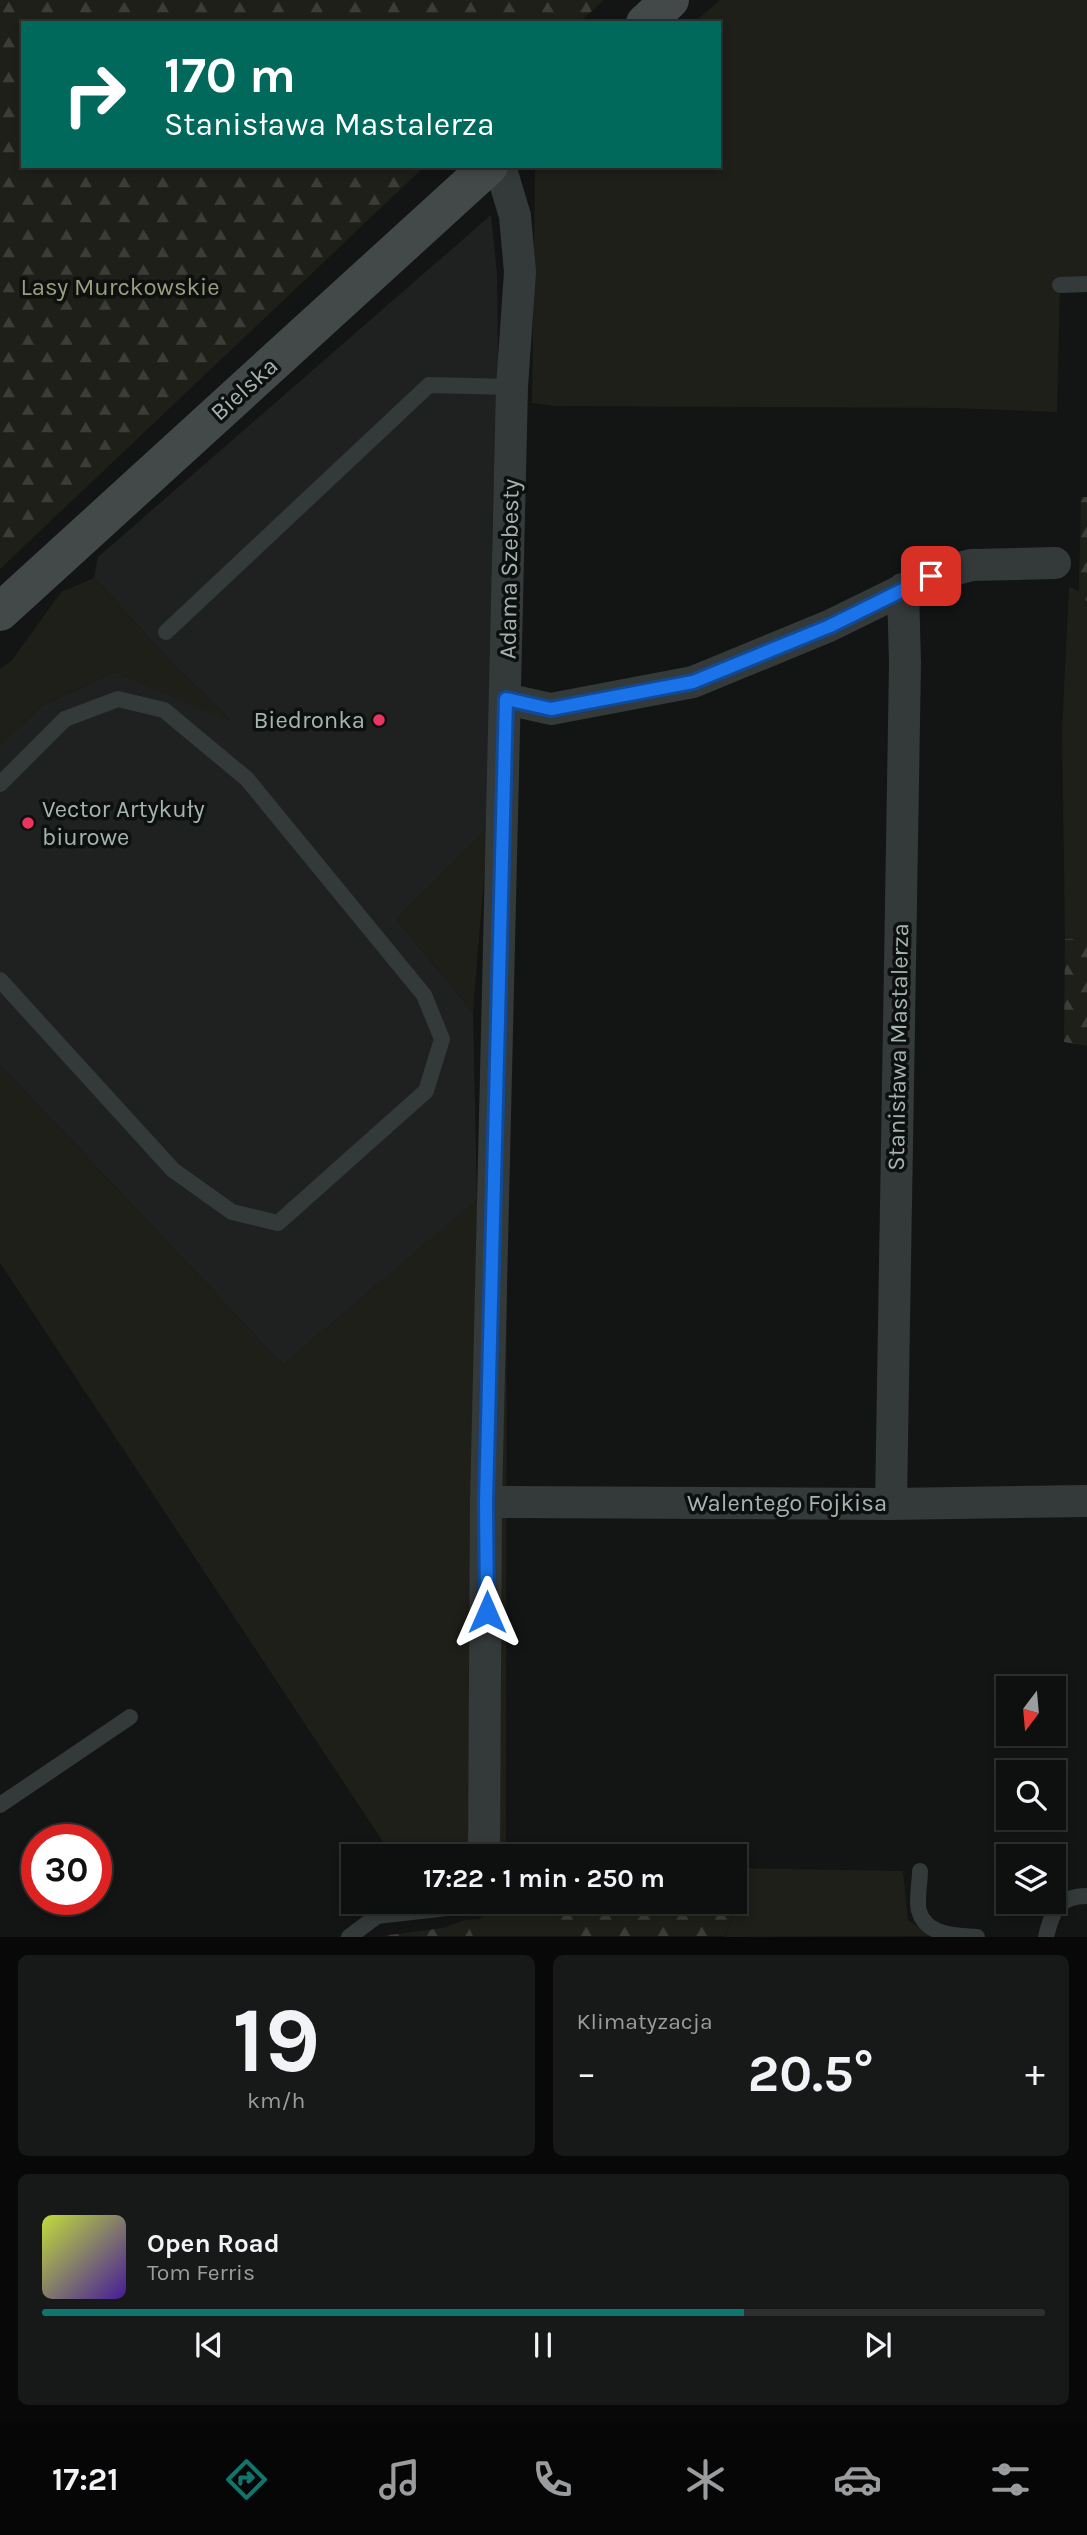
<!DOCTYPE html>
<html lang="pl">
<head>
<meta charset="utf-8">
<style>
	:root { --surface:#0e0f0f; --page:#171818; --text:#f1f3f6; --muted:#9b9c9e; --line:#2e2f2f; --accent:#0f766e }
	body { margin:0; font-family:Karla,sans-serif; background:var(--page); color:var(--text); height:100vh; display:flex; flex-direction:column; font-size:26px; white-space:nowrap }
	* { box-sizing:border-box; margin:0 }
	p { font-size:23px; color:var(--muted) }
	.icon { flex:none; width:38px; height:38px; fill:none; stroke:currentColor; stroke-width:2; stroke-linecap:round; stroke-linejoin:round }
	.map { position:relative; height:1937px; overflow:hidden }
	.panel { display:flex; flex-direction:column; gap:18px; padding:18px; background:#080808; flex:1 }
	.panel>* { flex:none }
	.top-card { position:absolute; left:21px; top:21px; width:700px; height:147px; border-radius:0px; box-shadow:0 4px 10px #0003,0 0 0 2px var(--line); background:#00695c; color:#fff; overflow:hidden }
	.needle { width:46px; rotate:196deg }
	.tools { position:absolute; left:996px; top:1676px; display:grid; gap:14px }
	.tools a { display:grid; place-items:center; width:70px; height:70px; border-radius:0px; background:var(--surface); box-shadow:0 4px 10px #0003,0 0 0 2px var(--line); font-size:35px }
	.speed { position:absolute; left:21px; top:1824px; display:flex; gap:14px; font-size:35px; font-weight:700; text-align:center }
	.speed>* { display:grid; place-content:center; width:91px; height:91px; border-radius:50%; background:var(--surface); box-shadow:0 4px 10px #0003,0 0 0 2px var(--line); line-height:1 }
	.speed .limit { border:10px solid #d22; background:#fff; color:#111 }
	.pin { position:absolute; display:grid; place-items:center; width:60px; height:60px; color:#fff; margin:-30px; border-radius:14px; box-shadow:0 4px 10px #0006 }
	.me { position:absolute; width:77px; margin:-38px; rotate:0deg; stroke-linejoin:round; filter:drop-shadow(0 0 5px #0008) }
	.turn { display:flex; align-items:center; gap:24px; height:147px; padding:0 28px; font-size:32px }
	.turn .icon { width:91px; height:91px; stroke-width:2.5 }
	.turn b { display:block; font-size:49px; line-height:60px }
	.big { font-size:52px; font-weight:700; line-height:1.1 }
	.panel .widget { flex:1; display:flex; flex-direction:column; justify-content:center; gap:10px; min-width:0; padding:0 24px; border-radius:10px; background:var(--page) }
	.panel .dial { align-items:center; gap:0 }
	.dial b { font-size:91px; line-height:1 }
	.song { display:flex; align-items:center; gap:21px }
	.cover { width:84px; height:84px; border-radius:10px; background:linear-gradient(135deg,hsl(70 70% 55%),hsl(260 70% 35%)) }
	.played { height:7px; border-radius:4px; background:linear-gradient(90deg,var(--accent) 70%,var(--line) 70%) }
	.keys { display:flex; justify-content:space-around; direction:ltr }
	.heat { display:flex; justify-content:space-between; align-items:center; font-size:38px; direction:ltr }
	.panel .tiles { flex:1; display:grid; gap:18px; grid-template-columns:1fr 1fr }
	.widget:last-child { grid-column:span 2 }
	.trip { position:absolute; left:341px; top:1844px; width:406px; height:70px; border-radius:0px; background:var(--surface); box-shadow:0 4px 10px #0003,0 0 0 2px var(--line); font-weight:700; line-height:70px; text-align:center }
	.dock { display:flex; height:112px; justify-content:space-around; align-items:center; background:#060606; color:var(--muted) }
	.dock .icon { width:49px; height:49px }
	.dock .on { color:var(--accent) }
	.dock b { font-size:32px; color:var(--text) }
	.map>svg:first-child { display:block }
	.built { fill:#1f2121 }
	.green { fill:#1e1f19 }
	.forest { fill:url(#forest-firs) }
	.lines { fill:none; stroke-linecap:round; stroke-linejoin:round }
	.lane { stroke:#343939; stroke-width:16 }
	.street { stroke:#343939; stroke-width:32 }
	.secondary { stroke:#424948; stroke-width:38 }
	.route-casing { stroke:#114b97; stroke-width:18 }
	.route { stroke:#1a73e8; stroke-width:12 }
	.poi-dot { fill:#eb355e; stroke:#0e0f0f; stroke-width:2.5 }
	.labels { text-anchor:middle; stroke-width:7; stroke-linejoin:round; paint-order:stroke }
	.park-label { font-size:24px; fill:#999f7c; stroke:#0e0f0f }
	.street-label { font-size:24px; fill:#a5b4b1; stroke:#0e0f0f }
	.poi-label { font-size:24px; fill:#a5b4b1; stroke:#0e0f0f; text-anchor:end }
</style>
</head>
<body>
<div class="map">
<svg width="1087" height="1937" viewBox="0 0 1087 1937">
	<defs>
		<pattern id="forest-firs" width="22" height="20" patternUnits="userSpaceOnUse" patternTransform="scale(1.75)"><rect width="22" height="20" fill="#1e1f19"/><path d="M5 1l3.5 6h-7zM16 11l3.5 6h-7z" fill="#3c3d38"/></pattern>
	</defs>
	<rect width="100%" height="100%" fill="#131414"/>
	<path class="built" d="M491 215 497 273 498 353 492 544V704L488 828 396 919 473 1012 477 1200 283 1365 0 1065V745L41 706 115 672 230 720 173 664 94 578 98 557Z"/>
	<path class="green" d="M720 0H1087V284L1060 285 1057 412 953 408 555 406 532 403 535 166H719V23H693Z
		M94 578 173 664 232 722 115 672 41 706 0 745V669L12 660 61 592Z
		M1069 587 1079 591 1087 602V938L1065 939 1062 731Z
		M488 828 473 1012 396 919Z
		M0 1065 283 1365 507 1174 506 1857H393L0 1263Z
		M735 1868 903 1871 908 1920 932 1936 725 1937 738 1902 735 1891Z
		M493 1902H549L570 1936H473L465 1920 480 1919Z"/>
	<path class="forest" d="M0 0H604L579 23H23V166H425L0 569Z
		M1081 497H1087V602L1079 591Z
		M1087 938V1046L1064 1042 1065 939Z
		M735 1891 738 1902 725 1936H570L549 1902H735Z
		M465 1920 473 1936H382L443 1928Z"/>
	<g class="lines">
		<path class="lane" d="M1060 285 1087 284
			M166 632 429 385 512 387
			M0 784 65 719 118 699 164 710 247 779 424 995 442 1039 426 1091 278 1223 232 1212 173 1170 0 980
			M0 1805 130 1717
			M920 1871C920 1883 916 1900 919 1911 926 1936 956 1935 977 1937
			M349 1937 377 1916 447 1908 455 1902
			M1046 1937C1052 1911 1058 1896 1087 1896"/>
		<path class="street" d="M506 699 551 709 693 682 829 626 931 576 971 565 1055 563
			M486 1502 891 1504 1087 1501
			M891 1504 905 663 903 589
			M484 1857 486 1502 512 387 520 272 515 216 500 166"/>
		<path class="secondary" d="M645 23 670 0
			M0 612 489 166"/>
	</g>
	<g class="lines">
		<g class="route-casing">
			<path id="route" d="M487 1612 486 1502 506 699 551 709 693 682 830 626 931 576"/>
		</g>
		<use href="#route" class="route"/>
	</g>
	<g class="poi-dot">
		<circle cx="379" cy="720" r="7"/>
		<circle cx="28" cy="823" r="7"/>
	</g>
	<g class="labels">
		<g class="park-label">
			<text x="120" y="295">Lasy Murckowskie</text>
		</g>
		<g class="street-label">
			<text transform="translate(244 389) rotate(-42)" y="8">Bielska</text>
			<text transform="translate(509 569) rotate(-89)" y="8">Adama Szebesty</text>
			<text transform="translate(898 1047) rotate(-89)" y="8">Stanisława Mastalerza</text>
			<text x="787" y="1511">Walentego Fojkisa</text>
		</g>
		<g class="poi-label">
			<text x="365" y="728">Biedronka</text>
			<text x="42" y="817" text-anchor="start">Vector Artykuły<tspan x="42" dy="28">biurowe</tspan></text>
		</g>
	</g>
</svg>
<div class="tools">
<a><svg class="needle" viewBox="-14 -14 28 28"><path d="M0-13l5 13h-10z" fill="#e53935"/><path d="M0 13l5-13h-10z" fill="#9b9c9e"/></svg></a>
<a><svg class="icon" aria-label="search" viewBox="0 0 24 24"><circle cx="10" cy="10" r="6"/><path d="M15 15l6 6"/></svg></a>
<a><svg class="icon" aria-label="layers" viewBox="0 0 24 24"><path d="M12 4l9 5-9 5-9-5zM3 14l9 5 9-5"/></svg></a>
</div>
<div class="speed"><div class="limit">30</div></div>
<div class="pin" style="left:931px;top:576px;background:#d93025"><svg class="icon" aria-label="arrive" viewBox="0 0 24 24"><path d="M6 21V4h12l-3 4 3 4H6"/></svg></div>
<svg class="me" style="left:487px;top:1612px" viewBox="-20 -20 40 40"><path d="M0-17L14 15 0 8-14 15z" fill="#1a73e8" stroke="#fff" stroke-width="4"/></svg>
<div class="trip">17:22 · 1 min · 250 m</div>
<div class="top-card">
<div class="turn"><svg class="icon" aria-label="right" viewBox="0 0 24 24"><path d="M7 20v-9h11M14 6l5 5-5 5"/></svg><div><b>170 m</b>Stanisława Mastalerza</div></div>
</div>
</div>
<section class="panel">
<div class="tiles">
<div class="widget dial"><b>19</b><p>km/h</p></div>
<div class="widget"><p>Klimatyzacja</p>
<div class="heat"><a>−</a><b class="big">20.5°</b><a>+</a></div>
</div>
<div class="widget">
<div class="song"><i class="cover"></i><div><b>Open Road</b><p>Tom Ferris</p></div></div>
<div class="played"></div>
<div class="keys"><svg class="icon" aria-label="previous" viewBox="0 0 24 24"><path d="M18 5L8 12l10 7zM5 5v14"/></svg><svg class="icon" aria-label="pause" viewBox="0 0 24 24"><path d="M8 5v14M16 5v14"/></svg><svg class="icon" aria-label="next" viewBox="0 0 24 24"><path d="M6 5l10 7-10 7zM19 5v14"/></svg></div>
</div>
</div>
</section>
<nav class="dock">
<b>17:21</b>
<svg class="icon on" aria-label="directions" viewBox="0 0 24 24"><path d="M12 3l9 9-9 9-9-9zM9 14v-3h6M13 9l2 2-2 2"/></svg>
<svg class="icon" aria-label="music" viewBox="0 0 24 24"><path d="M9 18V5l10-2v13"/><circle cx="6" cy="18" r="3"/><circle cx="16" cy="16" r="3"/></svg>
<svg class="icon" aria-label="phone" viewBox="0 0 24 24"><path d="M5 4h4l2 5-3 2q2 4 5 5l2-3 5 2v4C11 20 4 13 5 4z"/></svg>
<svg class="icon" aria-label="climate" viewBox="0 0 24 24"><path d="M12 3v18M4 7l16 10M4 17L20 7"/></svg>
<svg class="icon" aria-label="car" viewBox="0 0 24 24"><path d="M5 17H2v-5l4-1 3-4h7l3 4 3 1v5h-3M9 17h6M6 11h13"/><circle cx="7" cy="17" r="2"/><circle cx="17" cy="17" r="2"/></svg>
<svg class="icon" aria-label="filters" viewBox="0 0 24 24"><path d="M4 7h16M4 17h16"/><circle cx="9" cy="7" r="2"/><circle cx="15" cy="17" r="2"/></svg>
</nav>
</body>
</html>
